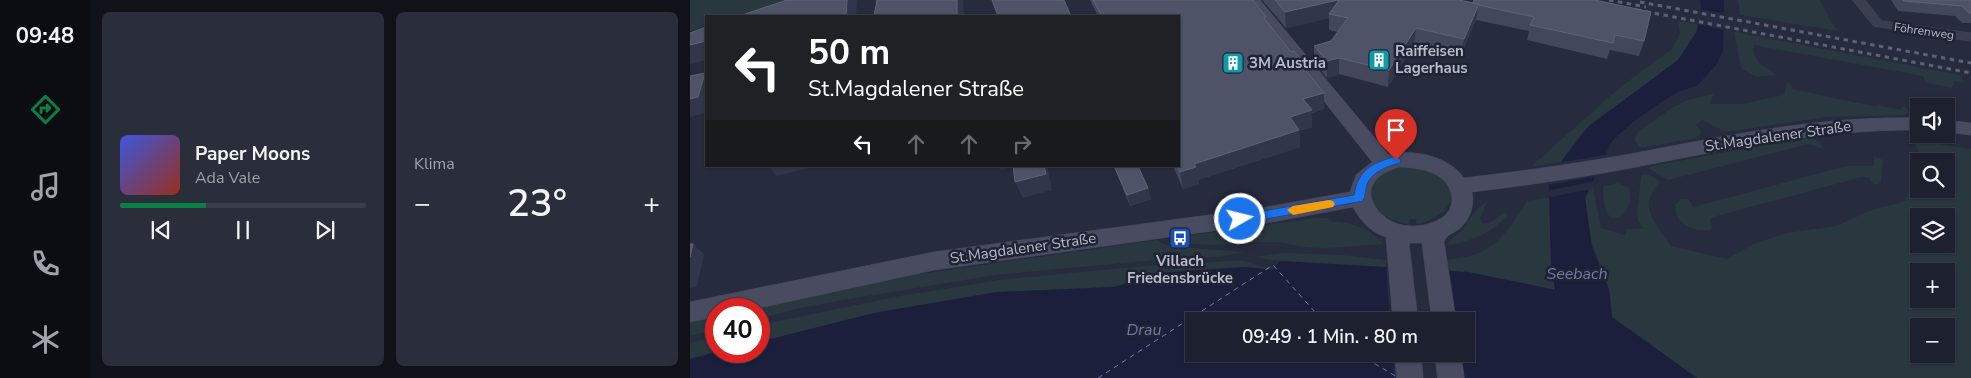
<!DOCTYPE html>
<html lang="de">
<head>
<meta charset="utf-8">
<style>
	:root { --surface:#1d202e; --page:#2a2d3a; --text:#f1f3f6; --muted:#a0a3aa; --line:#3b3e4a; --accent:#0b8043 }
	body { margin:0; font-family:"Nunito Sans",sans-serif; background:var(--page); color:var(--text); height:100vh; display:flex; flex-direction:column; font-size:19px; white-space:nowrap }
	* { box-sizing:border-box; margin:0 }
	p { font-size:16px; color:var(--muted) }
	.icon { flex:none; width:28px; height:28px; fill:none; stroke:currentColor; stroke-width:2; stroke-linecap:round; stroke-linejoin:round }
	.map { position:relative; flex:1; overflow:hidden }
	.details { display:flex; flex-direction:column; gap:12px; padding:12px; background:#101219; width:600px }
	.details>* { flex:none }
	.hud { position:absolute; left:15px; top:15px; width:475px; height:152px; border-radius:0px; box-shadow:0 1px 4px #0004,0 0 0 1px var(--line); background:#202124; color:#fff; overflow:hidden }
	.buttons { position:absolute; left:1220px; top:98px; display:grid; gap:10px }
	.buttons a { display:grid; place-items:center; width:45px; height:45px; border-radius:0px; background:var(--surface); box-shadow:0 1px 4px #0004,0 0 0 1px var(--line); font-size:25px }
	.speed { position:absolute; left:15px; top:298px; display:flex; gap:10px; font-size:25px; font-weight:700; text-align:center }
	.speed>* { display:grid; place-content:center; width:65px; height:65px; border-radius:50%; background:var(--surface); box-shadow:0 1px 4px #0004,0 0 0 1px var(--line); line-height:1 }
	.speed .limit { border:8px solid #d22; background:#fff; color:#111 }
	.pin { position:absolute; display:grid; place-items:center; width:42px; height:42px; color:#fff; margin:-51px -21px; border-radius:50% 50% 50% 0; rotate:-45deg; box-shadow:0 0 5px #0007 }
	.pin .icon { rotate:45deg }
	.me { position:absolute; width:55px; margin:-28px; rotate:82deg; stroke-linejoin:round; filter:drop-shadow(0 0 4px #0008) }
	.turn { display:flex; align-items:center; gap:18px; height:105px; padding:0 20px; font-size:22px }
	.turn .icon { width:65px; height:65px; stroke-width:2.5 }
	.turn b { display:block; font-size:35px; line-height:42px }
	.lanes { display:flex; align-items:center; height:48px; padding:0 20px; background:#0003; justify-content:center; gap:25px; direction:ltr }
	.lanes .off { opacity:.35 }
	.big { font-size:38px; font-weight:600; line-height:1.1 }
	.details .widget { flex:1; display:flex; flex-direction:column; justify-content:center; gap:8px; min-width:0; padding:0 18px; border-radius:8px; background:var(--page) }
	.song { display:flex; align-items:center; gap:15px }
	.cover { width:60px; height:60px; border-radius:8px; background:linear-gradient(135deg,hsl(230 70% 55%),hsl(10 70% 35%)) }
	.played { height:5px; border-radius:2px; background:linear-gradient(90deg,var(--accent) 35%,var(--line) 35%) }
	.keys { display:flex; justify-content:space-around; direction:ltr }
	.heat { display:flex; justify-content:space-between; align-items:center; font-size:28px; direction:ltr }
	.details .tiles { flex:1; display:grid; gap:12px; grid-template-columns:repeat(2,1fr) }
	.trip { position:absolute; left:495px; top:312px; width:290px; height:50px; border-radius:0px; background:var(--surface); box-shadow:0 1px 4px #0004,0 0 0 1px var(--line); font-weight:600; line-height:50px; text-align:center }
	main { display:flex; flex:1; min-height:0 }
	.dock { display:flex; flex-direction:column; width:90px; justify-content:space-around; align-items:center; background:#0c0d12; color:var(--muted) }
	.dock .icon { width:35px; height:35px }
	.dock .current { color:var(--accent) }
	.dock b { font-size:22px; color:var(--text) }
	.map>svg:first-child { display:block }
	.green { fill:#29373f; fill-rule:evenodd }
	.water { fill:#1b1f3c; fill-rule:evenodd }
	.pier { fill:#272b3e }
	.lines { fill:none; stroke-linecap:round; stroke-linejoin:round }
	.ferry { stroke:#737ba5; stroke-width:1; stroke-dasharray:5 4.5; stroke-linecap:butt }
	.street-casing { stroke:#444758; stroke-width:1 }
	.secondary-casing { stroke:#444758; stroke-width:1 }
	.street { fill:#3b3e4e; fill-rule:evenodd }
	.secondary { fill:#494c61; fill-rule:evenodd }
	.rail { stroke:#5d6175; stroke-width:3; stroke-dasharray:4.5 4.5; stroke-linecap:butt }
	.wall { fill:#43475c }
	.shaded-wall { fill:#32364b }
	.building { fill:#4f5368; stroke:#606377 }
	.route { fill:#1a73e8; stroke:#114b97 }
	.slow { fill:#f59e0b }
	.labels { text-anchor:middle; stroke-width:5; stroke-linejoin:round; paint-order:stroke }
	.far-street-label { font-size:12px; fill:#b7bac9; stroke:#202334 }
	.poi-label { font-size:15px; font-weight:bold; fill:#b7bac9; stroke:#202334; text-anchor:start }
	.street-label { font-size:15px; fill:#b7bac9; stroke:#202334 }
	.water-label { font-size:16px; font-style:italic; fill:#737ba5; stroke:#202334 }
</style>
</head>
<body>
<main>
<nav class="dock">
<b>09:48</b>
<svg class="icon current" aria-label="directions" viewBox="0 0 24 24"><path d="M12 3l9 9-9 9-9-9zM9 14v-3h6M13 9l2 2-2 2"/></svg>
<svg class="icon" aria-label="music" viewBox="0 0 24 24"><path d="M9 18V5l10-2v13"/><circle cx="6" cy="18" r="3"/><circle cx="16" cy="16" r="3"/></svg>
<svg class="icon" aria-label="phone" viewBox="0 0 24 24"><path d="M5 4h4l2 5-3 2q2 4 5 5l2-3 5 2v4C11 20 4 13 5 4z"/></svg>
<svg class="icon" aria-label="climate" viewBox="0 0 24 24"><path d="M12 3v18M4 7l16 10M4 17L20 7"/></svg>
</nav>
<section class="details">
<div class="tiles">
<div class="widget">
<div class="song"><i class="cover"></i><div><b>Paper Moons</b><p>Ada Vale</p></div></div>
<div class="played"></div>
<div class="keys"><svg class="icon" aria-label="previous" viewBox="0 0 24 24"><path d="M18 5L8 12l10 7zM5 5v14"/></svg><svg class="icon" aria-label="pause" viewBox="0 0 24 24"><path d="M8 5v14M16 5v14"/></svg><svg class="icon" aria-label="next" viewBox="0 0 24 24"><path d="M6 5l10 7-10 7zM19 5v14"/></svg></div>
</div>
<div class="widget"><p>Klima</p>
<div class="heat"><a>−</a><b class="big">23°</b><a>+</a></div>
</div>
</div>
</section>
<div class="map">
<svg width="1281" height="378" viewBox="0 0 1281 378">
	<rect width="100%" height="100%" fill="#272b3e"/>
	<path class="green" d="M0 0H110L51 16H16V26L0 31Z
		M1048 0H1130C1136 11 1140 22 1148 31L1050 15Z
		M988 20 1008 25C999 70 932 97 900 125 889 135 879 150 871 162L842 166 929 88 982 49 990 33Z
		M1044 32 1270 75 1275 83 1264 81 1262 88 1236 83 1233 76 1064 45C1060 60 1077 68 1087 75L1067 77 1051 68Z
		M1097 82 1100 84 1102 89 1187 107V105L1212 110 1211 106 1217 108 1219 113 1213 115 1136 117 1036 132 1012 120 1006 125 1010 129 1011 134 1006 138 950 148 944 139 948 132 983 107 998 100 1024 94 1019 104H1052L1094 95Z
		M1119 137 1130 142 1134 149 1119 144 978 180 958 168 961 166Z
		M1224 140 1281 149V378H1007L922 317C921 308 921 298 919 290 911 257 885 224 899 189L903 188 911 228 935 235 937 229H954L948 221 947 215 951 175C958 172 965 178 970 182 946 207 966 223 981 246L1037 259 1063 244 1097 233 1146 226 1179 211 1215 201 1219 191 1245 194 1243 189H1256V161H1232ZM1229 216H1256V244H1229ZM1229 271H1256V299H1229ZM1229 326H1256V354H1229Z
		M1184 156 1193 160 1191 181 1189 184H1183L1180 178 1172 177 1023 217 1020 219 1022 228 1020 230C1003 232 985 224 985 205L991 199H998L1004 207 1156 166H1181L1184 165Z
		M725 166C732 169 741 171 747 175 778 195 753 219 727 224L726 219H720L719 224C703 221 680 214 681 193 681 186 683 180 688 175 698 167 713 167 725 166Z
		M928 183 938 187C950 211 911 244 913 186Z
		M859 197 861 265 866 290 778 272 759 271 757 260C767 258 779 257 789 253 810 245 825 220 837 201Z
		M797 202 790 218 793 224 800 222 815 212 818 215C802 233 781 242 757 245 760 238 766 236 771 231 780 221 784 209 797 202Z
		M626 218H638L639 221 642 222C658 220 683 230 693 244 667 245 641 250 615 247 605 246 596 242 585 242 563 241 503 250 486 239L488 237Z
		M467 240 476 245 487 247 556 252 527 257 466 260 305 275 147 301 101 310 69 319V309H53L174 282Z
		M594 253 652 255 696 260V267L590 261 564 257Z
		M539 261H554L583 270 555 267 469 273 424 287 307 292 184 313 69 342V325L210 296 309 280 455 266Z
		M26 315V330L0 336V322Z
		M26 336V351H30L0 359V343Z"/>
	<path class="water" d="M1010 0H1034L1033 51 1026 65 1008 85 987 92 967 105 944 121 922 141 895 198 902 247 919 290 922 317 1007 378H0V359L30 351H69V342L184 313 307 292 424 287 469 273 555 267 583 270 590 261 778 272 865 290 861 265 859 185 874 158 899 126 988 60 1007 31 1011 7ZM504 321H776V354H504Z"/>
	<path class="pier" d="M1008 9 1037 14 1036 30 1005 24Z
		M919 154 908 176 857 185 868 163Z
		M906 181 902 189 856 198V191Z
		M696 265 759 268 767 321H700Z
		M703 354H771L775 378H704Z"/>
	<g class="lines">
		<path class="ferry" d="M668 354 709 378
			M408 378 583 265 633 321"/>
		<g class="street-casing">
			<path id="street" d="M1163 0H1175L1192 21 1281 33V41L1184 26Z"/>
		</g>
		<g class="secondary-casing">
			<path id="secondary" d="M554 0H570L699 155C723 148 760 157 774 178 833 171 892 163 951 152 1044 134 1134 116 1229 118V130C1134 129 1043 148 951 166 895 177 838 185 782 192 785 205 780 220 769 229 762 234 757 234 754 242L766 321H742L732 243H719L728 321H703L696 237C680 232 671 221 663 207L571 224 244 270 64 309H26V317L0 322V302L244 252 571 208 660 192 666 175 682 162ZM708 167C729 167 760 172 762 198 762 207 759 213 752 218 740 225 725 228 712 225 695 222 674 202 683 184 688 174 699 171 708 167Z
				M1256 120 1281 123V135L1256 132Z
				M705 354H731L733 378H707Z
				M745 354H771L774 378H748Z"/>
		</g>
		<use href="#street" class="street"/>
		<use href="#secondary" class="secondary"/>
		<path class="rail" d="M919 0 956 7
			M950 2 1281 63
			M947 10 1281 73"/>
	</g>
	<path class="wall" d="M400 0H563L576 17 577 21 601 52 617 67V72L634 109 622 113V127L609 131 610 147 508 180 509 184 493 189 483 166H489V16H408Z
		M572 0H769L954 41 949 56 920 50 917 59 837 40 839 31 786 20 771 55 724 44 698 87 649 74 637 78 624 62V46L641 41 648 32 639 30V18L596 28Z
		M1201 0H1281V23H1272L1265 16 1208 11Z
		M425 168 458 188 461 199 440 206 429 179Z"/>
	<path class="shaded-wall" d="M157 0H167L166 16H156Z
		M267 0H273L274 16H267Z
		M649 0 639 14V18L596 28 595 12Z
		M789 4 786 20 771 55 774 39Z
		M726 28 724 44 698 87 699 70Z
		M16 41V60L1 64 0 63V45Z
		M649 58V74L637 78V61Z
		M15 73 16 74V113L0 117V99Z
		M634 93V109L622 113V127L609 131 610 147 508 180 509 184 493 189 490 172 504 164 600 117 613 99Z
		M79 166H127L87 176Z
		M309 166H324L311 170Z
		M354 166H357L362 190 333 198 325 182Z
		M458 188 461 199 440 206 437 195Z
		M3 244 14 254 7 286 0 288V257Z"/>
	<path class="building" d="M97 0H157L156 16H49Z
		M187 0H267V16H184Z
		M302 0H374L381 16H308Z
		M403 0H563L576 17 574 18 601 52 604 51 617 67 614 68 634 93 613 99 622 110 600 117 609 130 504 164 506 167 490 172 487 166H489V16H412Z
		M585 0H648L595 12Z
		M649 0H769L789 4 774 39 726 28 699 70 649 58 637 61 624 46 641 41 658 18 639 14Z
		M784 0H905L961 12 954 41 925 35 923 43 840 25 844 17 788 5 789 4 783 3Z
		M1213 0H1281V13H1279L1272 6 1214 1Z
		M16 27V41L0 45V33Z
		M15 73 8 97 0 99V76Z
		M323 166H354L356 174 325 182Z
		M433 166H448L458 188 437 195 425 168Z
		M0 244H3L0 257Z"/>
	<path class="route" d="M706 156 711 160 710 163C698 166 681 172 677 185 675 191 676 196 673 201L550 224 544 219 550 215 664 195C668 169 683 163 706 156Z"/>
	<path class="slow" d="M639 200 643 201 645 204 643 207 603 215 597 210 603 206Z"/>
	<defs>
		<g id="building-square" transform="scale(1.125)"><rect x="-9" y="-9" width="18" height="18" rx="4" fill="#0f9aa8" stroke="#202334"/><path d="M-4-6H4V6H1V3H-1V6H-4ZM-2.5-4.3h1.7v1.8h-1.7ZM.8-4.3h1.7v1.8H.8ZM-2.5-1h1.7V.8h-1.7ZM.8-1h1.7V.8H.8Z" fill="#fff"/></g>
		<g id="bus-square" transform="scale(1.125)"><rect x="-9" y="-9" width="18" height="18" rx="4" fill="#1a4fb4" stroke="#202334"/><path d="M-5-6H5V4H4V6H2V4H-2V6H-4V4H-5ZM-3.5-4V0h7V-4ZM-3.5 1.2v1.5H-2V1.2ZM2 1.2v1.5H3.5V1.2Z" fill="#fff"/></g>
	</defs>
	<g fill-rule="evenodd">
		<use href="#building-square" x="689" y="60"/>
		<use href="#building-square" x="543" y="63"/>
		<use href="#bus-square" x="490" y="238"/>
	</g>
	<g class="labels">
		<g class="far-street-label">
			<text transform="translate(1234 31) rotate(8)" y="4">Föhrenweg</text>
		</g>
		<g class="poi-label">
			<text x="705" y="56">Raiffeisen<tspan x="705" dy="17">Lagerhaus</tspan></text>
			<text x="559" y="68">3M Austria</text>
			<text x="490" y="266" text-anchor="middle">Villach<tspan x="490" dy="17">Friedensbrücke</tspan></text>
		</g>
		<g class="street-label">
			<text transform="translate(1088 136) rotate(-8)" y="5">St.Magdalener Straße</text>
			<text transform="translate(333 248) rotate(-8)" y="5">St.Magdalener Straße</text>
		</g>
		<g class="water-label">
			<text x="887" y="279">Seebach</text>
			<text x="454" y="335">Drau</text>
		</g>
	</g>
</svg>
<div class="buttons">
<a><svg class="icon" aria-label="sound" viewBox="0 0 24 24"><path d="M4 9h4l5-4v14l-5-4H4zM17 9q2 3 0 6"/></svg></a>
<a><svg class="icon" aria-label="search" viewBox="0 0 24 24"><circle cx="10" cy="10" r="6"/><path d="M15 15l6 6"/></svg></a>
<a><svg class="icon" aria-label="layers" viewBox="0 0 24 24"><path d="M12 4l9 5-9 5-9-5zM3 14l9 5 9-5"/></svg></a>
<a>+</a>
<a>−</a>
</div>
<div class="speed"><div class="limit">40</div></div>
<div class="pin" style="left:706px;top:160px;background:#d93025"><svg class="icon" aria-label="arrive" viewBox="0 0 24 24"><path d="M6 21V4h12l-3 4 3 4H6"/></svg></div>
<svg class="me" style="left:550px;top:219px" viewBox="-20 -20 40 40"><circle r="17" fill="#1a73e8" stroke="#fff" stroke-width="3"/><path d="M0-11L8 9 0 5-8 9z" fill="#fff"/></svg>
<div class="trip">09:49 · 1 Min. · 80 m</div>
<div class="hud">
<div class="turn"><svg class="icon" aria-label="left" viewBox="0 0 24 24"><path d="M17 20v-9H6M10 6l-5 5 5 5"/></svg><div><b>50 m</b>St.Magdalener Straße</div></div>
<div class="lanes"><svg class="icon" aria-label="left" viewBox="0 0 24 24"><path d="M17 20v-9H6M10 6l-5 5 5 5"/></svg><svg class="icon off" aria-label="ahead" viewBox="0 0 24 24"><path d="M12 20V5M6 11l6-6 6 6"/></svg><svg class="icon off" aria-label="ahead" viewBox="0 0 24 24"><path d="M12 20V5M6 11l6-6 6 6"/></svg><svg class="icon off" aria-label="right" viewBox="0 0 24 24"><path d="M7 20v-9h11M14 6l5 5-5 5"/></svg></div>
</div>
</div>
</main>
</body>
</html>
